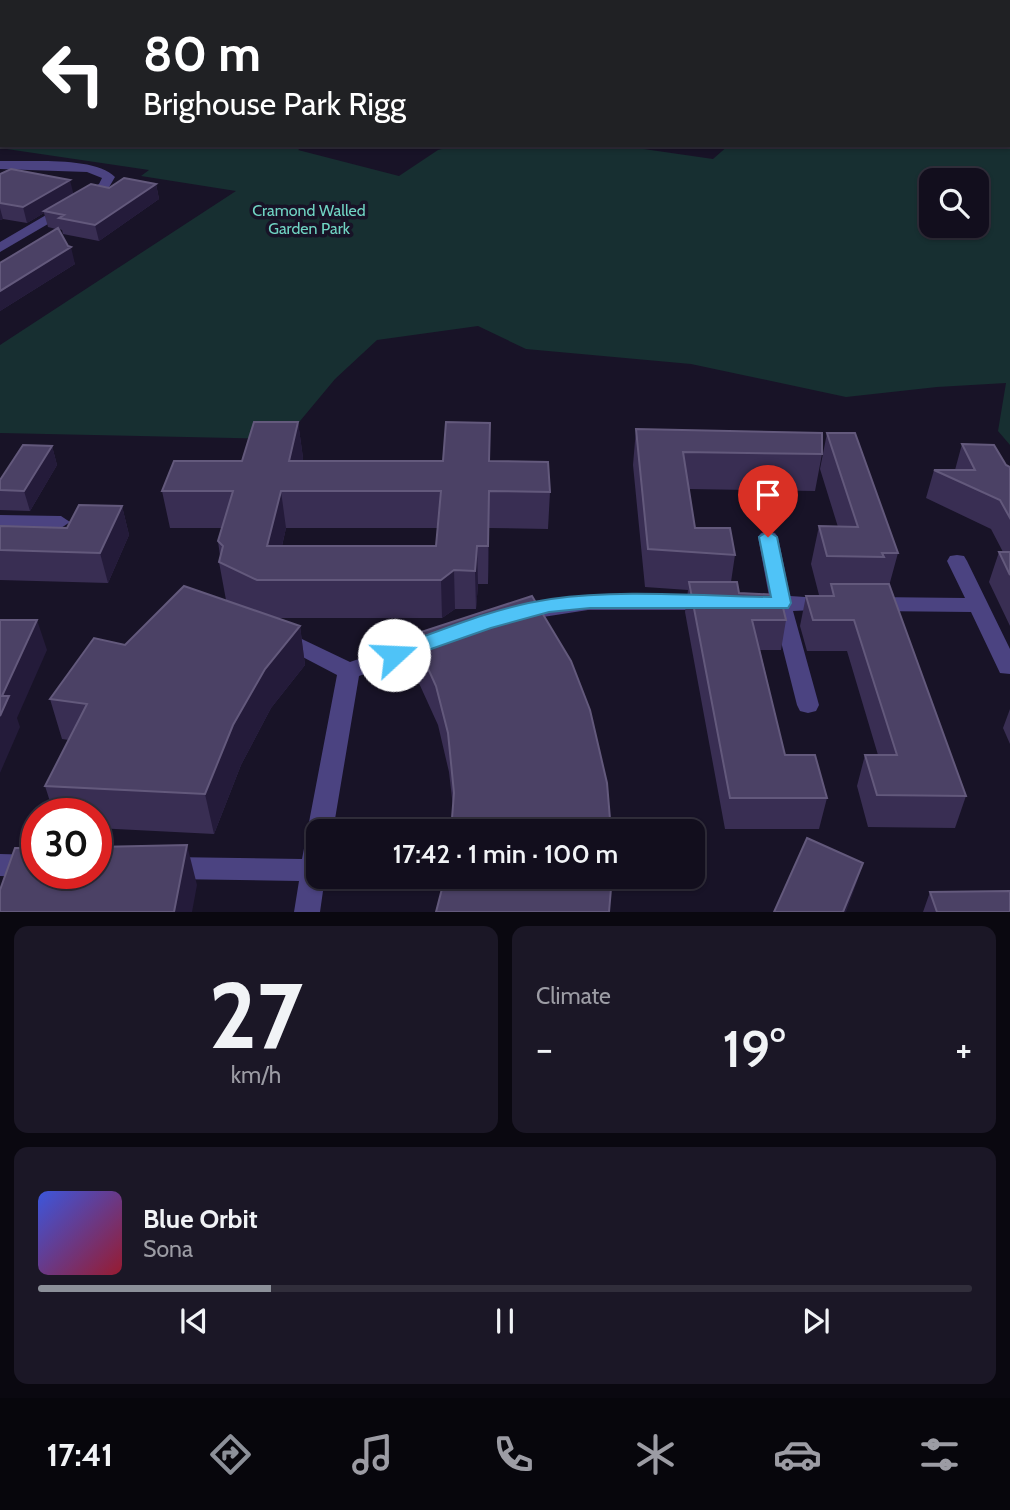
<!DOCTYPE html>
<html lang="en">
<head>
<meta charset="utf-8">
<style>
	:root { --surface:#120e1d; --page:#1b1726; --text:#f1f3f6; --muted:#9c9ca4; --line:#312e3b; --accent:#8c9099 }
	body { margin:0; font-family:Cabin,sans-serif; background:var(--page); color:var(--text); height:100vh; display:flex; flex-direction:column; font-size:26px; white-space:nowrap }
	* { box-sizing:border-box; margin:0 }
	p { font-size:23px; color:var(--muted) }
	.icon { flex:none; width:38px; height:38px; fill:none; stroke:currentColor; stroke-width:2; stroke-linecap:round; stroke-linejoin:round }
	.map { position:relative; height:912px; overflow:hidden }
	.details { display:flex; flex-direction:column; gap:14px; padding:14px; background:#0a0810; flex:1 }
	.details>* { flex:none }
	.top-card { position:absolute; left:0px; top:0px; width:1012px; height:147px; box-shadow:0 2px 5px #0004,0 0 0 2px var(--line); background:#202124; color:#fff; overflow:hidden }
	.buttons { position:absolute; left:919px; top:168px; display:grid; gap:14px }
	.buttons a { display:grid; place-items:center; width:70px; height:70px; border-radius:14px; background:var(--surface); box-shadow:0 2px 5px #0004,0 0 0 2px var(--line); font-size:35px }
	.speed { position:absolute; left:21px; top:798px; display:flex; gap:14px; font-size:35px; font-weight:700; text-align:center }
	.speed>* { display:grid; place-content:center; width:91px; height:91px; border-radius:50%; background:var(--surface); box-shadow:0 2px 5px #0004,0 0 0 2px var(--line); line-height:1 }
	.speed .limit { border:10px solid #d22; background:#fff; color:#111 }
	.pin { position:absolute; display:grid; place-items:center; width:60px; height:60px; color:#fff; margin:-72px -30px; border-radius:50% 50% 50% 0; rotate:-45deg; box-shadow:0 0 7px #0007 }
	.pin .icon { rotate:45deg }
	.me { position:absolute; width:77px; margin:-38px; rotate:70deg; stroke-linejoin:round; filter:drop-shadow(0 0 5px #0008) }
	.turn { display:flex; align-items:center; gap:24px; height:147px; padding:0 28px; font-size:32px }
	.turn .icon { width:91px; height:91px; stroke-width:2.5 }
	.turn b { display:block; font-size:49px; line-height:60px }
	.big { font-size:52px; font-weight:600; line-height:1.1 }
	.details .widget { flex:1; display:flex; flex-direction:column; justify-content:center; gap:10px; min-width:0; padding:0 24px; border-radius:14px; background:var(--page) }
	.details .dial { align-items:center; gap:0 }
	.dial b { font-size:91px; line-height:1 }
	.song { display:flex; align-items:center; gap:21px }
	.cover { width:84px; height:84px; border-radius:10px; background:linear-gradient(135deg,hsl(230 70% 55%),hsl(350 70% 35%)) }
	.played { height:7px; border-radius:4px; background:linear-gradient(90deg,var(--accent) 25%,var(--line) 25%) }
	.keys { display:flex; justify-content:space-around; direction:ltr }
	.heat { display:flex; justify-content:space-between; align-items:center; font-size:38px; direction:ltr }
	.details .tiles { flex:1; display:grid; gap:14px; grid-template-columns:1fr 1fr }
	.widget:last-child { grid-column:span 2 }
	.trip { position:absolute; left:306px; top:819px; width:399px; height:70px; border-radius:14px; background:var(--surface); box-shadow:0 2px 5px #0004,0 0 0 2px var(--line); font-weight:600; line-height:70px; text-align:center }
	.dock { display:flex; height:112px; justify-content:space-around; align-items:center; background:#07060c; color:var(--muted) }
	.dock .icon { width:49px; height:49px }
	.dock .current { color:var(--accent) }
	.dock b { font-size:32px; color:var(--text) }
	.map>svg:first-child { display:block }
	.green { fill:#172f31; fill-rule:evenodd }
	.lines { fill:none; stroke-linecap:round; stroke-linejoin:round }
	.minor { fill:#4b4381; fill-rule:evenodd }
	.wall { fill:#392e53; fill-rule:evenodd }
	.shaded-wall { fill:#241b3a }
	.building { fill:#4b4165; stroke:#63597c; stroke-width:2; fill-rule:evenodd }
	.route { fill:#4fc3f7; stroke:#337fa1; stroke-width:2 }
	.labels { text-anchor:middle; stroke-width:7; stroke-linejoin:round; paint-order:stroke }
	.far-park-label { font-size:16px; fill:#70d4c3; stroke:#181327 }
</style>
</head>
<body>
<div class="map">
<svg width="1010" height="912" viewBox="0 0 1010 912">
	<rect width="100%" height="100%" fill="#181327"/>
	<path class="green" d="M359 0H648L354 2Z
		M1010 67V445L998 431 1006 383 937 387 846 397 691 364 526 349 478 326 377 340 335 379 285 439 0 433V345L236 191 141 176 149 170 0 148 2 135V145H304L298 150 399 176 438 150 459 145H616L713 159 729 145H1010ZM931 180H976V226H931Z"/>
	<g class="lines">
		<path class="minor" d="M340 0H352L338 2Z
			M794 0H804L805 2H795Z
			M0 123H2L0 130Z
			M0 161C29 162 95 156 115 177L108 189 0 252V242L99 184 102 178 87 172 0 169Z
			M0 515 61 516 70 522 61 528 0 527Z
			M768 531 775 533 778 537 790 596 835 599 838 604 835 609 793 611 819 705 816 711 808 713 800 711 797 705 773 610 751 608 748 603 751 598 769 596 758 537 761 533Z
			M957 555 964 556 967 561 1010 649V674L1000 673 971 612 873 611 866 609 863 604 866 599 873 597 965 598 947 561 950 556Z
			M660 595 709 596 716 598 719 603 716 608 709 610H588L517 621 510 619 507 614 510 609 517 607 588 596Z
			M283 630 350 662 437 632 444 635 448 640 444 645 359 676 333 831H318V877H325L320 912H294L299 881 170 879 161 876 157 868 161 860 170 857 302 859 337 675 276 643 272 638 276 633Z
			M0 854 37 855V873H46L37 877 0 876Z"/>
	</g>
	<path class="wall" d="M275 0H327L321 2H278Z
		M0 174 73 194 109 188 156 184 159 199 99 241 63 234 62 230 59 229 75 264 0 311V263L56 229 48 227 44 213 27 223 3 219 0 220Z
		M298 422 303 458 302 461H491L550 492 548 529 489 528 488 584H478L476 609H455L442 618H277L300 626 305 665 271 708 241 765 214 834 96 828V814H54L45 786 69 740 62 739 50 699 125 645 226 600 219 562 220 556 218 541 222 528H170L162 491 242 461ZM286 528H438L436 546H282Z
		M636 429 822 454 815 491 689 489 695 528 735 555 731 582 739 593 786 620 781 650H760L785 755 827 798 819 829H725L685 612 688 590 645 587 633 465Z
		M827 433 898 553 889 586 966 796 955 828 868 827 857 786 865 755H878L847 651H807L800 626 806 596H828L829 595H819L811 564 819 526 838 527 820 469Z
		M962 444 1010 467V626L989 582 999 552H1003L991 529 926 498 934 470H955Z
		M52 446 57 465 30 511 0 510V480Z
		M122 506 129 535 108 583 0 580V526L67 528Z
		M532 596 453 807 449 772 438 725 418 681 416 642 419 641 418 633Z
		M1010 709V744L1003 728Z
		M930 892 1010 912H923Z"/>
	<path class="shaded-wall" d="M290 0H327L321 2H290Z
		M70 180 74 196 44 211V213L27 223 23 207Z
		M156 184 159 199 99 241 95 225Z
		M0 208 3 219 0 220Z
		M71 247 75 264 0 311V291Z
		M298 422 303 458 295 491 289 461Z
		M52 446 57 465 30 511 24 491Z
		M281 491 286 528 274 580 267 546Z
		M489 491V528L488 584V546Z
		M122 506 129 535 108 583 100 553Z
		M477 546 478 584 476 609 475 571Z
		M454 570 455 609 442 618 441 580Z
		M37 620 47 650 17 718 20 727 0 773V716L2 696Z
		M300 626 305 665 271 708 241 765 214 834 205 794 233 725 265 669Z
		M187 845 197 885 192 912H174Z
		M863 863 857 882 846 912H843Z"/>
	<path class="building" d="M0 29H2V62L0 61Z
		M11 169 70 180 23 207 0 203V174Z
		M124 178 156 184 95 225 59 218 64 215 44 211 91 184 109 188Z
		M58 228 68 246 71 247 0 291V263Z
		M254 422H298L289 461H443L446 422 490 423 489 461 548 462 550 492 489 491 488 546H477L475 571 454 570 441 580H257L219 562 223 546 218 541 233 491H162L174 461H242ZM281 491H441L436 546H267Z
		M636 429 822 433V454L683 452 695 528H730L735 555 648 549Z
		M827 433H855L898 553H882L884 557 827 556 819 526 858 527Z
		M962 444 994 445 1006 465 1010 467V518L1000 500 934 470H975Z
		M23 445 52 446 24 491 0 490V480Z
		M79 505 122 506 100 553 0 550V526L67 528Z
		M999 552H1010V575Z
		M689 582H737L739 593 780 595 786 620H752L785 755H815L827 798H730Z
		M831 584H889L966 796 877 795 865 755H897L854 620H813L806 596H834Z
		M184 586 300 626 265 669 233 725 205 794 45 786 87 704 50 699 94 638 125 645Z
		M532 596 571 661 590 710 607 783 611 831H451L454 793 448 733 436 686 416 642 423 640 418 633Z
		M0 620H37L2 696H9L0 716Z
		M807 838 863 863 843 912H774Z
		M187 845 174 912H0V890L15 848H37V873H96V847Z
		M445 877H612L609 912H436Z
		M1010 891V912H937L930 892Z"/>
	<path class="route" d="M768 531 777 537 791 603 788 608H590L549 612 491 628 394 662 387 660 384 655 387 650C440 631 495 607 551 599 620 589 701 596 771 597L759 537Z"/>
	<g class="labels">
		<g class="far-park-label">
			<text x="309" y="216">Cramond Walled<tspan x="309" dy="18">Garden Park</tspan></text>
		</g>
	</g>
</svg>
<div class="buttons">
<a><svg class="icon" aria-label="search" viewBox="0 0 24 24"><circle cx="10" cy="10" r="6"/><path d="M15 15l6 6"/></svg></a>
</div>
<div class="speed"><div class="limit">30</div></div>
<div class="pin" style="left:768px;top:537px;background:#d93025"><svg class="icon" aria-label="arrive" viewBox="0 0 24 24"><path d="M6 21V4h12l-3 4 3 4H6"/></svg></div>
<svg class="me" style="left:394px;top:655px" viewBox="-20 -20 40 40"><circle r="19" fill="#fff"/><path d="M0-13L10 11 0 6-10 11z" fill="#4fc3f7"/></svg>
<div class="trip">17:42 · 1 min · 100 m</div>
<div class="top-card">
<div class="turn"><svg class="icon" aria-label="left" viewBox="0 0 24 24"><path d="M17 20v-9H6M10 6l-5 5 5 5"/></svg><div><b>80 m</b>Brighouse Park Rigg</div></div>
</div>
</div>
<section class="details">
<div class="tiles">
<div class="widget dial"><b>27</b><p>km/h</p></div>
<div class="widget"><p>Climate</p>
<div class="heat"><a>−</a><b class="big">19°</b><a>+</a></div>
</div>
<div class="widget">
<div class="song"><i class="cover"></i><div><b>Blue Orbit</b><p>Sona</p></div></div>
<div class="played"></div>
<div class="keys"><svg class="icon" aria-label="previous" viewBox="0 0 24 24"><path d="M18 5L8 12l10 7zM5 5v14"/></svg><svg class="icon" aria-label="pause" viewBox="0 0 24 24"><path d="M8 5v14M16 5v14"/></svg><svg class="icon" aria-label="next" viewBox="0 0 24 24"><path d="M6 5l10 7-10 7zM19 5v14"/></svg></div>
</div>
</div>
</section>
<nav class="dock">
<b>17:41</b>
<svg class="icon current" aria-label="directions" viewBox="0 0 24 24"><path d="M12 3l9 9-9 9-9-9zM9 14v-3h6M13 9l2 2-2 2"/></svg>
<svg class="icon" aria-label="music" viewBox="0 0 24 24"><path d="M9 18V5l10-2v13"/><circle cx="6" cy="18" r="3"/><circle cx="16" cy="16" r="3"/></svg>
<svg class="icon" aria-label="phone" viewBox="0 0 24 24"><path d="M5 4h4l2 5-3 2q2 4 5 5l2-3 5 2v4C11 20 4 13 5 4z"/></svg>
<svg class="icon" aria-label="climate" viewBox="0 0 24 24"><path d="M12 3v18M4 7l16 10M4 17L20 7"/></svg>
<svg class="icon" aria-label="car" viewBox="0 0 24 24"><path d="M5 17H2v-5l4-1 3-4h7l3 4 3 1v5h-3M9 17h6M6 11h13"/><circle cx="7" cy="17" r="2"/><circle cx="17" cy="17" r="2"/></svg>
<svg class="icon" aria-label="filters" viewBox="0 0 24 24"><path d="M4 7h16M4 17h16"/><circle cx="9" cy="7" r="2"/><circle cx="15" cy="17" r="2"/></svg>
</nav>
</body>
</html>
